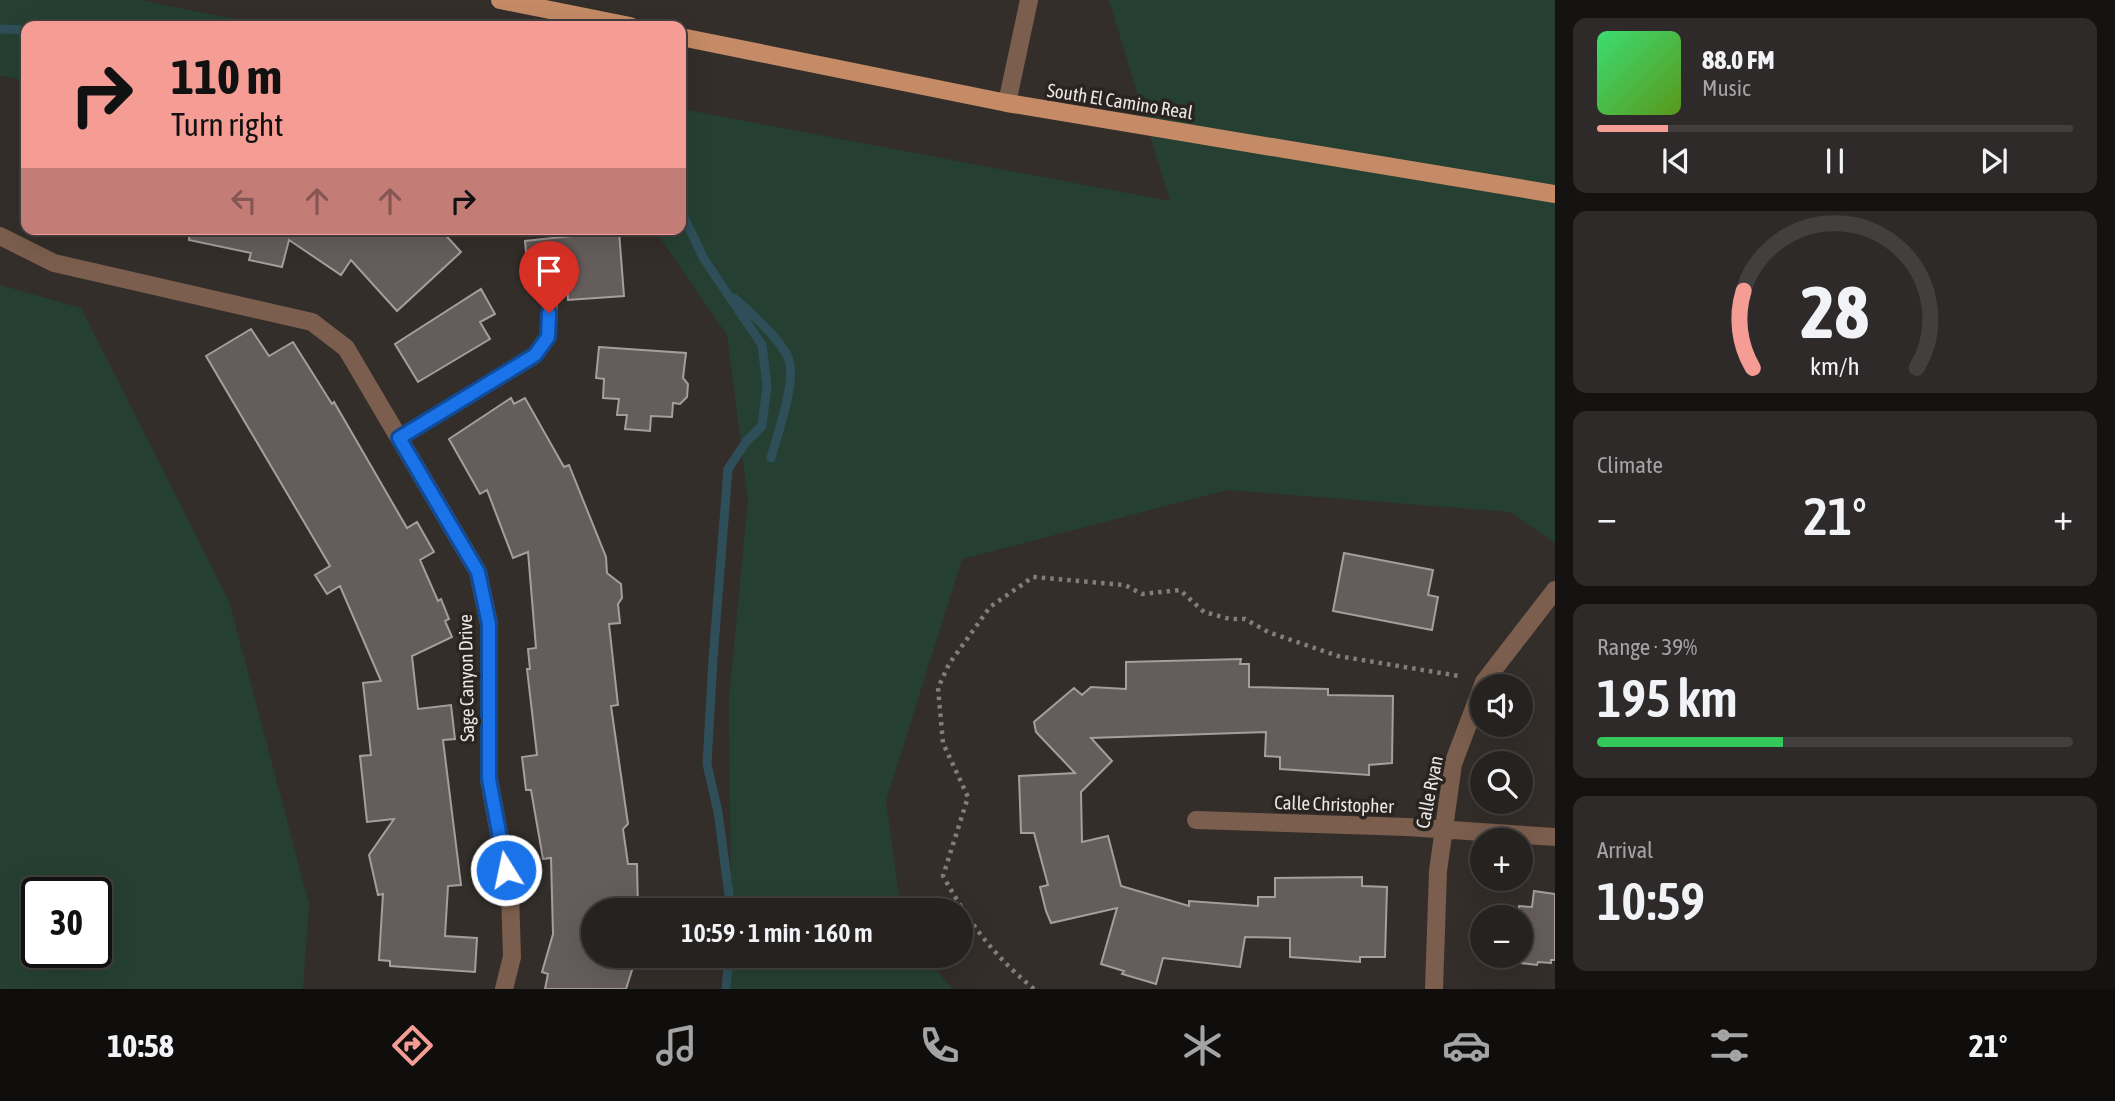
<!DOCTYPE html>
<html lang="en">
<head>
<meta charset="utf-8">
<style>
	:root { --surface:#262220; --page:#2e2a29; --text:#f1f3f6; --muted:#a4a4a5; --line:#423f3e; --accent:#f59c95 }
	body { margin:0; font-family:"Asap Condensed",sans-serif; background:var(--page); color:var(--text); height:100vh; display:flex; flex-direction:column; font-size:26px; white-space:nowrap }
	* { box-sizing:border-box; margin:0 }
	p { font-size:23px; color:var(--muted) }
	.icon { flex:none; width:38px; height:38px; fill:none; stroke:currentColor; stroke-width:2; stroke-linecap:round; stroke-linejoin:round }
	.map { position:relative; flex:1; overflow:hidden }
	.panel { display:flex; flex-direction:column; gap:18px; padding:18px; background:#151312; width:560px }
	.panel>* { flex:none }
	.guide { position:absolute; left:21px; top:21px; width:665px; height:214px; border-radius:14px; box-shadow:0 7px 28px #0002,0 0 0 2px var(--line); background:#f59c95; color:#111; overflow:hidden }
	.tools { position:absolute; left:1470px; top:674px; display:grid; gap:14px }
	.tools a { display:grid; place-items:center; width:63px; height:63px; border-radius:50%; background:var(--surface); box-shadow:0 7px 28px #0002,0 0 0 2px var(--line); font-size:35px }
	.speed { position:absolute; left:21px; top:877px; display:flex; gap:14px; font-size:35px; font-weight:700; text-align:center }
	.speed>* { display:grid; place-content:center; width:91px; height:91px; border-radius:50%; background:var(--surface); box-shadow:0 7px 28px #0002,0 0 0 2px var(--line); line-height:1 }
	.speed .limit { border:4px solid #111; border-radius:10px; background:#fff; color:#111 }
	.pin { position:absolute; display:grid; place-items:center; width:60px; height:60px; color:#fff; margin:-72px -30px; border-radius:50% 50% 50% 0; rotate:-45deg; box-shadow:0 0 7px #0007 }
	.pin .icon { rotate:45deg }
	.me { position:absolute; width:77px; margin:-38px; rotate:350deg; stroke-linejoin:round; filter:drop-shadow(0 0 5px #0008) }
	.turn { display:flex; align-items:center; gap:24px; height:147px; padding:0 35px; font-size:32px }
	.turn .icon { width:91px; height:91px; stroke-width:2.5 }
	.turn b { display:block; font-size:49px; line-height:60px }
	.lanes { display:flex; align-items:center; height:66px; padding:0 35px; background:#0003; justify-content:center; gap:35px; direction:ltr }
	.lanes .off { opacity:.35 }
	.big { font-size:52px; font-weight:600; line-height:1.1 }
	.panel .widget { flex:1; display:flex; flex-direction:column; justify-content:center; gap:10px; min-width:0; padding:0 24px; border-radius:14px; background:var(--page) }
	.panel .dial { align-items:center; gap:0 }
	.dial svg { height:182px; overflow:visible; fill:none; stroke:var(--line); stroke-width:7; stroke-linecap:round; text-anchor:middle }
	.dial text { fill:var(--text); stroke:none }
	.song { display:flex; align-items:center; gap:21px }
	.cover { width:84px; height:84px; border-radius:10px; background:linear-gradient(135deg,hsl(140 70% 55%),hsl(90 70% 35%)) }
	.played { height:7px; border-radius:4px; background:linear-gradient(90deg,var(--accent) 15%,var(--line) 15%) }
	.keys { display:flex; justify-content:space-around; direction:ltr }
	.heat { display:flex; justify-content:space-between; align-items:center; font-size:38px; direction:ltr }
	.charge { height:10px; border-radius:5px; background:linear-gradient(90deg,#34c759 39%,var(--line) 0) }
	.trip { position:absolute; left:581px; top:898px; width:392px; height:70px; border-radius:35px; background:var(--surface); box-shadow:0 7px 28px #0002,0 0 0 2px var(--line); font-weight:600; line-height:70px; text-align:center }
	.dock { display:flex; height:112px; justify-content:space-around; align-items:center; background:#0f0e0d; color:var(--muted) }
	.dock .icon { width:49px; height:49px }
	.dock .current { color:var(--accent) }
	.dock b { font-size:32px; color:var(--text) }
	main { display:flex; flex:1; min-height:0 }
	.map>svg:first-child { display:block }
	.green { fill:#254032; fill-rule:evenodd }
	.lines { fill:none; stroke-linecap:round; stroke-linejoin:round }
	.stream { stroke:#2e4f59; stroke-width:9 }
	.building { fill:#645d5c; stroke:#a69e9d; stroke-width:2 }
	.path { stroke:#817d7a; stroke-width:4.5; stroke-dasharray:3.5 5; stroke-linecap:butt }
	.service { stroke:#7b5e4d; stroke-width:16 }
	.minor { stroke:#7b5e4d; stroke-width:18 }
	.primary { stroke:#c58b67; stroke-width:18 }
	.route-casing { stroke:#114b97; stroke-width:18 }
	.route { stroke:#1a73e8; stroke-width:12 }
	.labels { text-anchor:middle; stroke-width:7; stroke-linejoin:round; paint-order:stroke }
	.street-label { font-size:19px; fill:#eae7e4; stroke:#292420 }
</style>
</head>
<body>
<main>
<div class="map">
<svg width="1555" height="989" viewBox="0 0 1555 989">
	<rect width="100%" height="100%" fill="#332e2a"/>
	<path class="green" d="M0 0H139L270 26H26V81L0 75Z
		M1109 0H1555V543L1511 512 1227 490 962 559 886 801 901 910H731L729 698 748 500 727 335 654 229H681V109L1170 201Z
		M0 285 81 308 229 601 309 904 303 989H0ZM96 892V952H37V892Z
		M729 956H922L953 989H726Z"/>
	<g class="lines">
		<path class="stream" d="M0 29 26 30
			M681 211 704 259 762 345 767 386 762 426 746 442 728 469 713 659 707 764 718 812 731 910
			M734 298C752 314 775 334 787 355 799 376 777 435 771 458
			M726 989 729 956"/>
	</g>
	<path class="building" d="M190 229H440L461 252 397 311 351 260 341 275 289 240 282 267 249 260 251 253 189 240Z
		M619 231 624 296 568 300 566 271 528 274 525 241Z
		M481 289 495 314 480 322 490 339 418 382 395 344Z
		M251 329 269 356 293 342 332 404 334 402 407 528 417 522 434 552 420 560 438 601 441 599 449 619 445 621 452 637 412 656 418 709 451 705 455 739 443 740 461 885 448 886 445 936 477 938 475 972 390 966V961L379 960 383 894 378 895 369 855 394 819 367 822 360 756 371 755 363 683 381 681 340 586 327 594 315 575 330 566 206 356Z
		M599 347 686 353 683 378 688 384 687 397 680 404 673 403 672 417 651 416 650 431 625 429 627 415H617L619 399 603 398 604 379 596 378Z
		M511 398 514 404 525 398 564 467 569 465 606 557 607 573 621 584 622 598 618 604 620 623 609 624 618 705 611 706 628 824 623 829 628 864H637L638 910H593V956H627L625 965 633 967 626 989H545L548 974 542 972 553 934 551 858 543 859 531 790H526L522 757 537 755 527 669H530L528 649 536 648 528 552 513 558 487 490 480 494 449 439Z
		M1344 553 1433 570 1428 595 1438 597 1432 630 1333 611Z
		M1241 659 1240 664H1249V687L1328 689V695L1393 696 1392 763 1369 765V775L1280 769V757L1265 756 1266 732 1091 738 1112 761 1081 792 1082 842 1108 836 1121 886 1189 906V901L1258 906V897H1275V878L1362 877V886L1387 887 1385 957H1360V962L1290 957V938L1245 937 1240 967 1163 958 1156 984 1122 974 1124 971 1101 964 1117 908 1051 923 1046 911 1040 887 1048 885 1034 833H1021L1019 776 1075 773 1036 732 1034 722 1074 688 1082 695 1091 687 1126 689V662Z
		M1534 891 1555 894V960H1551V963L1538 962 1537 965 1513 962V956H1521L1519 906 1532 907Z"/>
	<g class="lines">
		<path class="path" d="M1034 989C992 954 970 924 943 876L968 797 943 743 938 688 949 664 990 607 1033 577 1125 585 1142 594 1180 590 1204 612 1230 619H1245L1268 632 1338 656 1459 676"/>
		<path class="service" d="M399 438 535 356 548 337 551 289"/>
		<path class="minor" d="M1007 103 1029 0
			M0 236 54 263 312 322 346 348 478 572 489 624V779L510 893 512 957 504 989
			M1196 820 1407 827 1555 837
			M1434 989 1438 871 1453 764 1484 682 1555 590"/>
		<path class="primary" d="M500 0 630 26
			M681 37 1007 103 1555 194"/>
	</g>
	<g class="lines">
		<g class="route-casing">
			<path id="route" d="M506 870 489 779V624L478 572 399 438 535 355 548 337 549 313"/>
		</g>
		<use href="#route" class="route"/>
	</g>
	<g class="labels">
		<g class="street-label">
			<text transform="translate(1120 101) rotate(9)" y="7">South El Camino Real</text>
			<text transform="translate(466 678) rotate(-91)" y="7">Sage Canyon Drive</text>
			<text transform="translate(1429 792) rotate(-79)" y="7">Calle Ryan</text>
			<text transform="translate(1334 804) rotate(2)" y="7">Calle Christopher</text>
		</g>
	</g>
</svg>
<div class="tools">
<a><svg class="icon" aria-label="sound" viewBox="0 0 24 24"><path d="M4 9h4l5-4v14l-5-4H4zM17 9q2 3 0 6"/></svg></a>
<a><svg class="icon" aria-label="search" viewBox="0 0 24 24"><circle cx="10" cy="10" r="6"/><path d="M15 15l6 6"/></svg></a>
<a>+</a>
<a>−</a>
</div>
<div class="speed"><div class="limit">30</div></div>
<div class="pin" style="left:549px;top:313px;background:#d93025"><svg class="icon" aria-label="arrive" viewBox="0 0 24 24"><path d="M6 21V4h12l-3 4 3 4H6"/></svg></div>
<svg class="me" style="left:506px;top:870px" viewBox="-20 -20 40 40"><circle r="17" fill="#1a73e8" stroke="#fff" stroke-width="3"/><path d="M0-11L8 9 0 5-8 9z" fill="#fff"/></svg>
<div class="trip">10:59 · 1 min · 160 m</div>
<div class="guide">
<div class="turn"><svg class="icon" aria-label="right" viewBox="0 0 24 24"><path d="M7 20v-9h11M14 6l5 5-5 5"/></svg><div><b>110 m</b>Turn right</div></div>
<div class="lanes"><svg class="icon off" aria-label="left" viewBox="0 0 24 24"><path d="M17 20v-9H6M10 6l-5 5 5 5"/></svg><svg class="icon off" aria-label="ahead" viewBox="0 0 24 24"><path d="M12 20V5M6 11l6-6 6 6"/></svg><svg class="icon off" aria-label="ahead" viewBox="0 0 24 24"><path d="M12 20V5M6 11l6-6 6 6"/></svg><svg class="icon" aria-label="right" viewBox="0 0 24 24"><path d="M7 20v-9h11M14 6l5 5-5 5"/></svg></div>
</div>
</div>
<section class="panel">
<div class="widget">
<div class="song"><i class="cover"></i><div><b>88.0 FM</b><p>Music</p></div></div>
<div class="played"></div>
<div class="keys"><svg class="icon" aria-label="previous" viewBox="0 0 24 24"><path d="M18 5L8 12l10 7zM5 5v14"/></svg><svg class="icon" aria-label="pause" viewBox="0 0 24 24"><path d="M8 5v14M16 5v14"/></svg><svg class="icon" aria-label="next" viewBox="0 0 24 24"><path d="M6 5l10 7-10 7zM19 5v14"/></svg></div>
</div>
<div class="widget dial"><svg viewBox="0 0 100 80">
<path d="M14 69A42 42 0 1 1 86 69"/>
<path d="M14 69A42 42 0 0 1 10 35" stroke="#f59c95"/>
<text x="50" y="56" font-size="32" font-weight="700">28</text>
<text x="50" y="72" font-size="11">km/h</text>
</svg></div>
<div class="widget"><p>Climate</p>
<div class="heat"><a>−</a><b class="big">21°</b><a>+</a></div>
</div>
<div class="widget"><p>Range · 39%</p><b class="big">195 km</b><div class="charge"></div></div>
<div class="widget"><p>Arrival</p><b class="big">10:59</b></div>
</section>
</main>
<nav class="dock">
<b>10:58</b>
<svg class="icon current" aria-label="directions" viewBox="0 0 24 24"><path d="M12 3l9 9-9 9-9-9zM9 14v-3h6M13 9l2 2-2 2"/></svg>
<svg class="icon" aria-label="music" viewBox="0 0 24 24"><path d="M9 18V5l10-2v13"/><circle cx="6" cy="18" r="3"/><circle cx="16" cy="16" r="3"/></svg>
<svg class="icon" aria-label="phone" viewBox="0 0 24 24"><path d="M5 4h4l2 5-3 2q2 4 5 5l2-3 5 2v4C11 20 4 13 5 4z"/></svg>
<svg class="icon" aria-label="climate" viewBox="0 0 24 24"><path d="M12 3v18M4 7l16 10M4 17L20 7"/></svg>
<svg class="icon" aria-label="car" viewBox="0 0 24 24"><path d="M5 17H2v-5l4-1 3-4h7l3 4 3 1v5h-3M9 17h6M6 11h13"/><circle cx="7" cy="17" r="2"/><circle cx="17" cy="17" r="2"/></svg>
<svg class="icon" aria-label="filters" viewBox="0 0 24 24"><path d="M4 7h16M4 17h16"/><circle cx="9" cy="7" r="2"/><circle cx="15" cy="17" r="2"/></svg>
<b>21°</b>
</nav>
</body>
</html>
